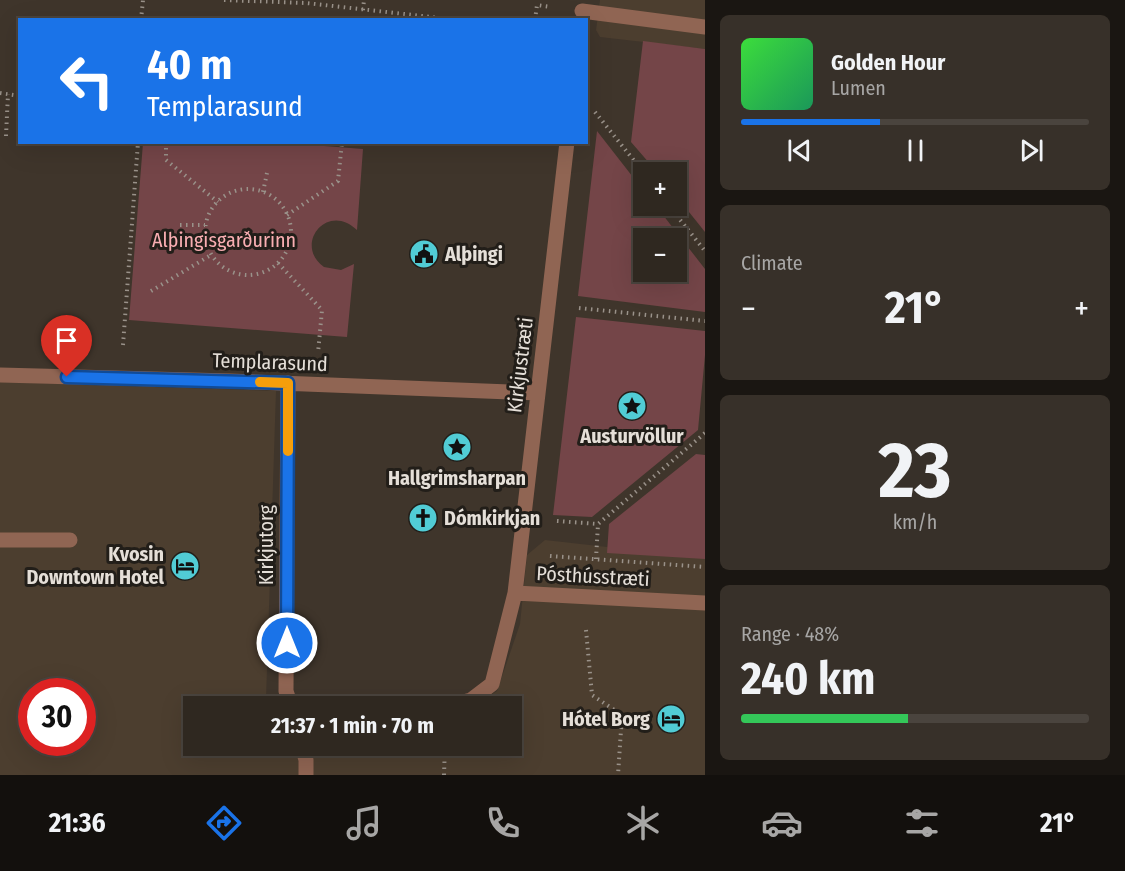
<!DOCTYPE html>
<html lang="en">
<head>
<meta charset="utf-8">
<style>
	:root { --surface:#2f2820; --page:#373029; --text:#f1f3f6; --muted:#a7a6a5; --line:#4a443e; --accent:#1a73e8 }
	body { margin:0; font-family:"Fira Sans Condensed",sans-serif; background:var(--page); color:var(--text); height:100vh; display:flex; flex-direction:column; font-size:22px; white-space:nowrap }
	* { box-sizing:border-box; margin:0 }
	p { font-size:20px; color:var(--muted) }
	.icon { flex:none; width:33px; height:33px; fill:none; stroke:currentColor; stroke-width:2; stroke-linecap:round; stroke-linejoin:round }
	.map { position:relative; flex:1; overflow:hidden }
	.details { display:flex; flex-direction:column; gap:15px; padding:15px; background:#1a1612; width:420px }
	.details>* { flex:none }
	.banner { position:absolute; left:18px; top:18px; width:570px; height:126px; border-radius:0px; box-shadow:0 6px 24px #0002,0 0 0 2px var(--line); background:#1a73e8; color:#fff; overflow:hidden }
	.controls { position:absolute; left:633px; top:162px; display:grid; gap:12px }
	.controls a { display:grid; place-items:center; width:54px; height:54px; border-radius:0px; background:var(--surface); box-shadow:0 6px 24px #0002,0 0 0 2px var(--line); font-size:30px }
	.speed { position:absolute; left:18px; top:678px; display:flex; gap:12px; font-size:30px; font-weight:700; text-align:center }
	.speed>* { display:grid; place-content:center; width:78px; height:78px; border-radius:50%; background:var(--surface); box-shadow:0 6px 24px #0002,0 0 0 2px var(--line); line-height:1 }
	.speed .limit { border:9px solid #d22; background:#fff; color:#111 }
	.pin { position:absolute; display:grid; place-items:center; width:51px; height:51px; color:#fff; margin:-62px -26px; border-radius:50% 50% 50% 0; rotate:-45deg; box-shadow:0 0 6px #0007 }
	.pin .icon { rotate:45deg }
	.me { position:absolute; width:66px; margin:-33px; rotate:0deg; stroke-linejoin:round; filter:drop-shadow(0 0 4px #0008) }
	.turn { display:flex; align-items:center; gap:21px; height:126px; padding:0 30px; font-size:27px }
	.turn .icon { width:78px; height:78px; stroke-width:2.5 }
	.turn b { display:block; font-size:42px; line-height:51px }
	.big { font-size:45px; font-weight:700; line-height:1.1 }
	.details .tile { flex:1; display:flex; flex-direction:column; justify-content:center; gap:9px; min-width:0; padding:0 21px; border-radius:9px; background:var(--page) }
	.details .dial { align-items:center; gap:0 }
	.dial b { font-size:78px; line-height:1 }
	.song { display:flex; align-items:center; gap:18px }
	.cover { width:72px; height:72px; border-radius:9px; background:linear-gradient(135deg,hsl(120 70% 55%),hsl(150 70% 35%)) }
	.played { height:6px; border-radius:3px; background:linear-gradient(90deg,var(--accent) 40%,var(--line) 40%) }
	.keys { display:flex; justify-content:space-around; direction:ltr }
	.heat { display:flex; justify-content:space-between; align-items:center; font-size:33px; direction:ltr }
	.charge { height:9px; border-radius:4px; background:linear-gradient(90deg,#34c759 48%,var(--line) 0) }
	.trip { position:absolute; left:183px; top:696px; width:339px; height:60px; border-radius:0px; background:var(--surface); box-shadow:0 6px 24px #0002,0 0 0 2px var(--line); font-weight:700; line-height:60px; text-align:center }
	.dock { display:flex; height:96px; justify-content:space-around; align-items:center; background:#13100d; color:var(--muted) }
	.dock .icon { width:42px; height:42px }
	.dock .active { color:var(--accent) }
	.dock b { font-size:27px; color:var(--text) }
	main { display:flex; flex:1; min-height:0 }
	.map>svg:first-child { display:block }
	.built { fill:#4c3e2f; fill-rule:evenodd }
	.green { fill:#744548; fill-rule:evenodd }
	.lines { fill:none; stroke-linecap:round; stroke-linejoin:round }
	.path { stroke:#9a928a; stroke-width:4; stroke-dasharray:1.5 4.5; stroke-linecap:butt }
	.minor { stroke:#906553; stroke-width:15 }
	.route-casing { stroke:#114b97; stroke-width:15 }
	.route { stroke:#1a73e8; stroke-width:10 }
	.slow { stroke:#f59e0b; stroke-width:10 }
	.labels { text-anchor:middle; stroke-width:6; stroke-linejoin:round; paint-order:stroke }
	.park-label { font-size:20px; fill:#f9aeb2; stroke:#221e19 }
	.poi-label { font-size:20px; font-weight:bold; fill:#e5dfd8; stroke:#221e19; text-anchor:start }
	.street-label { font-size:20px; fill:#e5dfd8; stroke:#221e19 }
</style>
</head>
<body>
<main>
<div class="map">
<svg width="705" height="775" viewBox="0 0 705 775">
	<rect width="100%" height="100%" fill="#3f352b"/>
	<path class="built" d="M600 0H705V49L600 37 596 30Z
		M0 382 276 391 266 700 269 706H194V746H512V706H473L497 691 520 624 527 555 545 540 705 558V775H0ZM32 692H82V742H32Z"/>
	<path class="green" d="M643 41 705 49V232L677 197 676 172H657L631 142Z
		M597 131 643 190 644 206H656L705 269V312L578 296ZM644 238H676V272H644Z
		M285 143 363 149 357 230C327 201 293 245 324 267L341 270 354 264 347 337 129 320 143 143Z
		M576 317 705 331V355L698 430 592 517 553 515Z
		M696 454 705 455V559L607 553 609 524Z"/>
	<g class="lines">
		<path class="path" d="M224 0 306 3 458 20
			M363 10 364 0
			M141 20 143 0
			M535 20 537 5 551 7
			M0 93 20 96
			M595 112 644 173
			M6 136 8 94
			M166 142V160L218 202
			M205 232a43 43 0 1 1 86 0a43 43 0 1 1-86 0Z
			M263 192 267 173
			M669 206 705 251
			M287 215 338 181 342 142
			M180 225H205
			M278 263 322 310 318 353
			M151 291 211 255
			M579 308 705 321
			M123 345 138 142
			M557 521 598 524 705 433
			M550 556 705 567
			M596 559 598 524
			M586 630 592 695 622 715 618 775
			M444 775 445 746"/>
		<path class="minor" d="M582 11 705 27
			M0 375 230 381 538 393
			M288 383 286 691 291 706
			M0 540H70
			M515 593 705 603
			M357 706 365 705 443 706
			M448 706 471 700 492 684 515 593 567 142
			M302 746 306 760V775"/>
	</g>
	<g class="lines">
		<g class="route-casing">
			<path id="route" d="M67 377 288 383 287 643"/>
		</g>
		<use href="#route" class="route"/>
		<path class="slow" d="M260 382 288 383V451"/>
	</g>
	<defs>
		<g id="civic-disc" transform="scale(1.5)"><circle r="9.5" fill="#51ccd5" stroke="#221e19"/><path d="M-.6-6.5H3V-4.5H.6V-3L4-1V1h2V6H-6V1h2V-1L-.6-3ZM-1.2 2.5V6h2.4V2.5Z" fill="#111"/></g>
		<g id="sight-disc" transform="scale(1.5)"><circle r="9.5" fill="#51ccd5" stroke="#221e19"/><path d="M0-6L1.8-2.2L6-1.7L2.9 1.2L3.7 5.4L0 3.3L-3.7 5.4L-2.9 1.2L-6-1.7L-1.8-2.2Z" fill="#111"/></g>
		<g id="church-disc" transform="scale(1.5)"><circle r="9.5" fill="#51ccd5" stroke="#221e19"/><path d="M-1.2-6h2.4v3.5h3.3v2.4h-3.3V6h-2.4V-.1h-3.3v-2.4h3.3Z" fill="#111"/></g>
		<g id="hotel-disc" transform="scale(1.5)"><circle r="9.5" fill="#51ccd5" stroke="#221e19"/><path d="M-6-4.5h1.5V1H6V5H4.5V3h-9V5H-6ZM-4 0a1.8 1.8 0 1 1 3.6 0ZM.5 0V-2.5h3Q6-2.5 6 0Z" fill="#111"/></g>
	</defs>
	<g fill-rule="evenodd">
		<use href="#civic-disc" x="424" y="254"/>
		<use href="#sight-disc" x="632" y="406"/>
		<use href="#sight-disc" x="457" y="447"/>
		<use href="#church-disc" x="423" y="518"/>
		<use href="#hotel-disc" x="185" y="566"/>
		<use href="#hotel-disc" x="671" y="719"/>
	</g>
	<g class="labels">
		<g class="park-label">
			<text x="224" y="247">Alþingisgarðurinn</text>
		</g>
		<g class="poi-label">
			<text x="445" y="261">Alþingi</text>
			<text x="632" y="443" text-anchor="middle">Austurvöllur</text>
			<text x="457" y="485" text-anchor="middle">Hallgrimsharpan</text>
			<text x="444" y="525">Dómkirkjan</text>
			<text x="164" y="561" text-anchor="end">Kvosin<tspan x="164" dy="23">Downtown Hotel</tspan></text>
			<text x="650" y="726" text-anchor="end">Hótel Borg</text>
		</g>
		<g class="street-label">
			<text transform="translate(270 362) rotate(2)" y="7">Templarasund</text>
			<text transform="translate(520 365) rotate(-83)" y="7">Kirkjustræti</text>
			<text transform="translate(266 545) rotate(-90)" y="7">Kirkjutorg</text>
			<text transform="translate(593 576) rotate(3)" y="7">Pósthússtræti</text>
		</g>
	</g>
</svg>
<div class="controls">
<a>+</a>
<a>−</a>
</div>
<div class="speed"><div class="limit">30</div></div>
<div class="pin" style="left:67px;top:377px;background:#d93025"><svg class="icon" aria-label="arrive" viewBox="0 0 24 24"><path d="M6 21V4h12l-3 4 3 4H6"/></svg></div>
<svg class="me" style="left:287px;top:643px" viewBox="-20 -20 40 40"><circle r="17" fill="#1a73e8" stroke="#fff" stroke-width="3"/><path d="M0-11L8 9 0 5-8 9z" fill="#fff"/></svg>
<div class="trip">21:37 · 1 min · 70 m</div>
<div class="banner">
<div class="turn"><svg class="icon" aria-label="left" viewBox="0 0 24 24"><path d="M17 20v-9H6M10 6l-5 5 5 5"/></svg><div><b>40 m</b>Templarasund</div></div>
</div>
</div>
<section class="details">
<div class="tile">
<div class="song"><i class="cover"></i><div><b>Golden Hour</b><p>Lumen</p></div></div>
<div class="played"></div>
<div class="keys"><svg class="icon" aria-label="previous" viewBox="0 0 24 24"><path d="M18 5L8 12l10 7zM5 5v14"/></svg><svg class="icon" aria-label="pause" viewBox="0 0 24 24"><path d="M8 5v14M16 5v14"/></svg><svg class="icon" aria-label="next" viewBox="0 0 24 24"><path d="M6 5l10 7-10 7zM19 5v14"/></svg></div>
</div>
<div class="tile"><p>Climate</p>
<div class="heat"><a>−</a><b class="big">21°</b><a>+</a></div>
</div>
<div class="tile dial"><b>23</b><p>km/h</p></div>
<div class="tile"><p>Range · 48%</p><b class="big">240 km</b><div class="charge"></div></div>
</section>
</main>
<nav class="dock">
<b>21:36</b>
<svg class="icon active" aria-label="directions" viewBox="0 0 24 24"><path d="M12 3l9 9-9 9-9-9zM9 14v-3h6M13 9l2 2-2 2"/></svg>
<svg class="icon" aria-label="music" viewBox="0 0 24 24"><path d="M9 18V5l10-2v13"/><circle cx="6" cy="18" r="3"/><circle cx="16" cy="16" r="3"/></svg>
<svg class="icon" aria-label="phone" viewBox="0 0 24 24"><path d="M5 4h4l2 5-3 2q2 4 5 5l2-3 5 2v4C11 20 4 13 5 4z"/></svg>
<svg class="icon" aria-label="climate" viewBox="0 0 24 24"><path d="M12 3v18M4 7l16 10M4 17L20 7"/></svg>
<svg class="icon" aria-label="car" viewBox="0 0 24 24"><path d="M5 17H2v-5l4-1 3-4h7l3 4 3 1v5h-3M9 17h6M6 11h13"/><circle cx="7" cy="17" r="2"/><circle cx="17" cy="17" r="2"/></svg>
<svg class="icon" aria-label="filters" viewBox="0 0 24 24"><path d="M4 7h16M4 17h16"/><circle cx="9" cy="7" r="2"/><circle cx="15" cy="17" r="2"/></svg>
<b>21°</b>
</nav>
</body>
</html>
